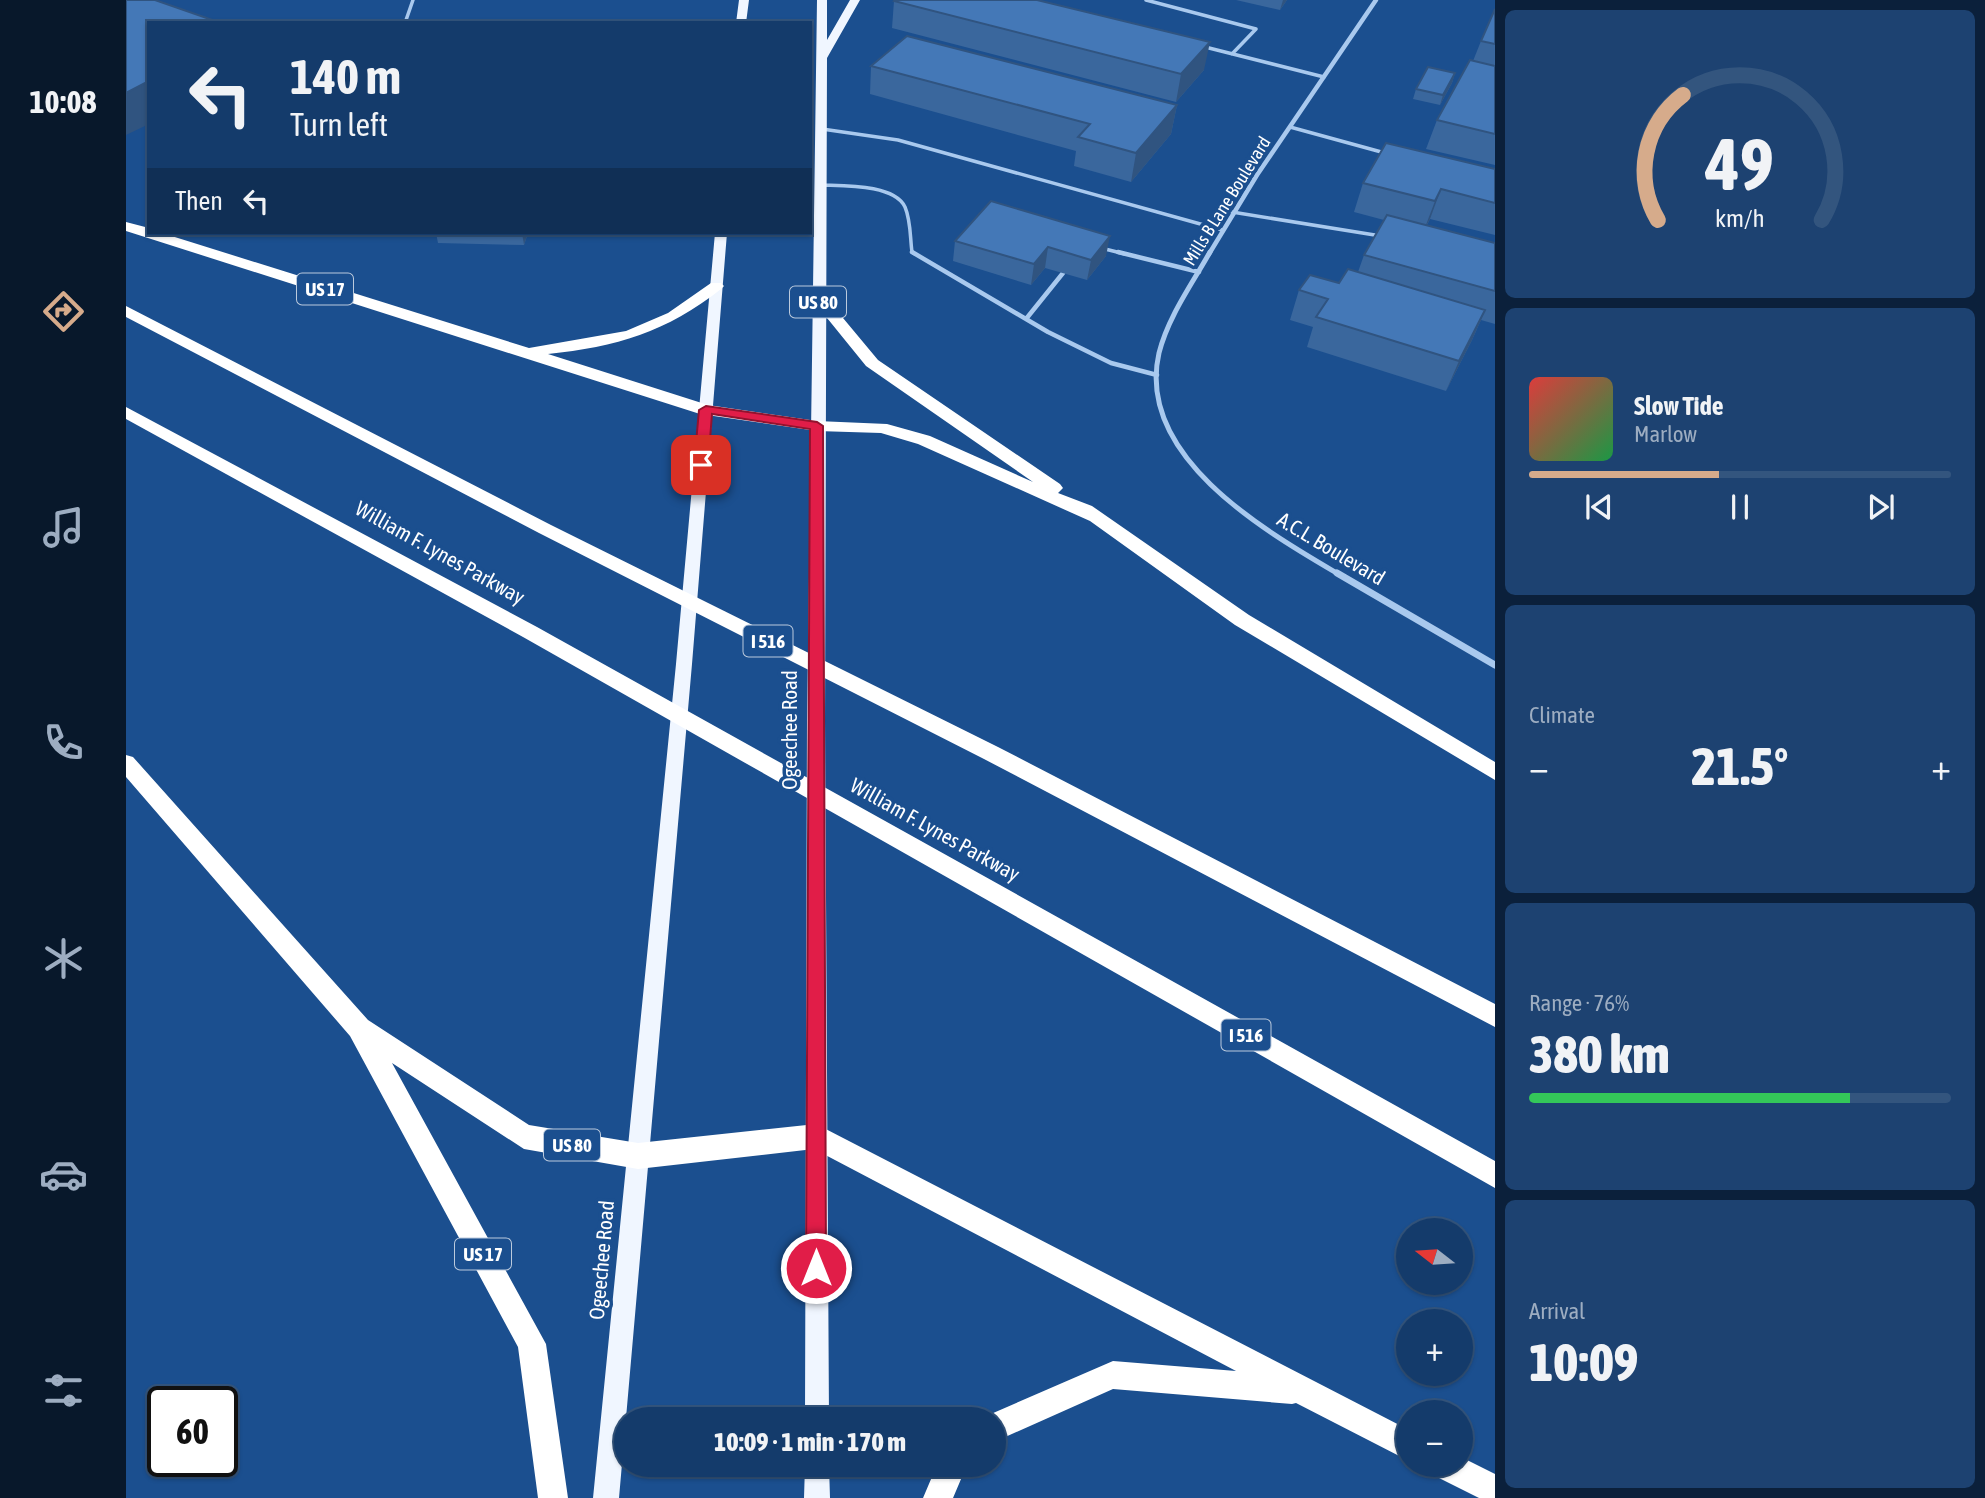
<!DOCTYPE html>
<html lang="en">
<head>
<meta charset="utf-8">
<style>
	:root { --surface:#143b6b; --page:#1d4271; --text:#f1f3f6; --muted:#9dadc1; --line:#33557e; --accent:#d6ab8b }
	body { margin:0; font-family:"Asap Condensed",sans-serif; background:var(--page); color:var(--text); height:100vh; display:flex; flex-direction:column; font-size:26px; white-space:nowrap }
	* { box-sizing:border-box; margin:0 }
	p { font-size:23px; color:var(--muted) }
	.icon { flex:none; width:38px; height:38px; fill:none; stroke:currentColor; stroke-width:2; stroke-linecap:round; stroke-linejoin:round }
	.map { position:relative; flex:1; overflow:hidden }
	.details { display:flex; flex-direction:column; gap:10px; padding:10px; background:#0b203b; width:490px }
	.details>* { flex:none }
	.guide { position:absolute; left:21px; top:21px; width:665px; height:214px; border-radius:0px; box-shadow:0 2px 5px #0004,0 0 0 2px var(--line); background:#143b6b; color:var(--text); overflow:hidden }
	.needle { width:46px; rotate:287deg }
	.controls { position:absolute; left:1270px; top:1218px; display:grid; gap:14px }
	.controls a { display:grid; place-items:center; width:77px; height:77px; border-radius:50%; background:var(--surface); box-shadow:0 2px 5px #0004,0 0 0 2px var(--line); font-size:35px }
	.speed { position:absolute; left:21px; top:1386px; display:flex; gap:14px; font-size:35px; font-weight:700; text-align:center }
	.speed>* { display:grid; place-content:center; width:91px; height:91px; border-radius:50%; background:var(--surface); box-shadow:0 2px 5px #0004,0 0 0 2px var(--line); line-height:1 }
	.speed .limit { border:4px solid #111; border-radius:10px; background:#fff; color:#111 }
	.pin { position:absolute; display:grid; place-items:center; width:60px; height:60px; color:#fff; margin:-30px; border-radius:14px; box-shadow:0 4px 10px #0006 }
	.me { position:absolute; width:77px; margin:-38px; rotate:0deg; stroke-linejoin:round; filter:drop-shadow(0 0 5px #0008) }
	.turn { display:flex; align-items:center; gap:24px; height:147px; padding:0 28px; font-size:32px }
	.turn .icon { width:91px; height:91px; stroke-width:2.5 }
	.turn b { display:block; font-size:49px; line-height:60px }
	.then { display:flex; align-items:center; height:66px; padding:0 28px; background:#0003; gap:14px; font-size:26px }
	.big { font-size:52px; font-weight:800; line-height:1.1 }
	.details .card { flex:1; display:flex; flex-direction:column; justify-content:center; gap:10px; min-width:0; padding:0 24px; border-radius:10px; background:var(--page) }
	.details .dial { align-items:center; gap:0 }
	.dial svg { height:182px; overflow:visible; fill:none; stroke:var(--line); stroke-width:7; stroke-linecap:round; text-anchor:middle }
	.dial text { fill:var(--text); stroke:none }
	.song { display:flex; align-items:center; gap:21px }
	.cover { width:84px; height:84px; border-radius:10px; background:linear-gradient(135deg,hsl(0 70% 55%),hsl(140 70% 35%)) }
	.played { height:7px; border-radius:4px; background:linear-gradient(90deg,var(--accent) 45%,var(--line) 45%) }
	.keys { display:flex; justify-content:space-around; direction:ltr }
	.heat { display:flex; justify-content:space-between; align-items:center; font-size:38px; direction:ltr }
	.charge { height:10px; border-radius:5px; background:linear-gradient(90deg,#34c759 76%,var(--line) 0) }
	.trip { position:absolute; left:488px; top:1407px; width:392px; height:70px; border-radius:35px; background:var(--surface); box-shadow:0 2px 5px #0004,0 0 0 2px var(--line); font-weight:800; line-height:70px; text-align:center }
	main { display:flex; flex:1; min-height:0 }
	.menu { display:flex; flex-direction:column; width:126px; justify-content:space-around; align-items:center; background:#08182b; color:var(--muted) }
	.menu .icon { width:49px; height:49px }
	.menu .selected { color:var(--accent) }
	.menu b { font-size:32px; color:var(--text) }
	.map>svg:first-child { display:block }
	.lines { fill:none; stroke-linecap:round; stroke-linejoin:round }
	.service-far1 { stroke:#a9c9ee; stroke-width:3.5 }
	.service { stroke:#a9c9ee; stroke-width:4.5 }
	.minor-far2 { stroke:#a9c9ee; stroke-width:4.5 }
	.minor-far1 { stroke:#a9c9ee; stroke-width:5 }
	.minor { stroke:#a9c9ee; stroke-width:7 }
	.primary { fill:#f0f6ff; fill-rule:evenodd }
	.motorway { fill:#fff; fill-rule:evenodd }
	.wall { fill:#3a679d }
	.shaded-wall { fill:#305480 }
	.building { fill:#4478b7; stroke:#305480; stroke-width:2 }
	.route { fill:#e11d48; stroke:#92132f; stroke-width:2 }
	.labels { text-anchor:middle; stroke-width:7; stroke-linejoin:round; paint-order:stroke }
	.far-street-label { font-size:18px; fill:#fff; stroke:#1b4f8f }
	.shield { fill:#1b4f8f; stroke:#bbcadd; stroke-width:2 }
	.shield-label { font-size:19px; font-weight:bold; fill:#fff }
	.street-label { font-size:21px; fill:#fff; stroke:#1b4f8f }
</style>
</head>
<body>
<main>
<nav class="menu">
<b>10:08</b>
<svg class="icon selected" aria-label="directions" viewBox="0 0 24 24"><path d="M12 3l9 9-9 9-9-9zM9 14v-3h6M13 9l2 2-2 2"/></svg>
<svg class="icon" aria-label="music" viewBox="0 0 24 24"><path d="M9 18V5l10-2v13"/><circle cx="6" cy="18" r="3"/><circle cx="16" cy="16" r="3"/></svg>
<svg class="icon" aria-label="phone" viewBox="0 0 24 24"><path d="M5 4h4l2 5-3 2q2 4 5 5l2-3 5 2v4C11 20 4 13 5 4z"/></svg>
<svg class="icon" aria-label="climate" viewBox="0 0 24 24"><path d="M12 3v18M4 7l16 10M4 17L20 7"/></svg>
<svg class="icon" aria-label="car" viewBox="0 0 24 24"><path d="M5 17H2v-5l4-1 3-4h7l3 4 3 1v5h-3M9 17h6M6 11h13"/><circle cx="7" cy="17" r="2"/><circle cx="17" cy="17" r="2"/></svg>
<svg class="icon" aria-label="filters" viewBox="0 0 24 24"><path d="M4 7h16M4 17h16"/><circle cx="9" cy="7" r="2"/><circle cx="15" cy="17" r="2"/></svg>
</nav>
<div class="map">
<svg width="1369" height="1498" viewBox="0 0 1369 1498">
	<rect width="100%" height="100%" fill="#1b4f8f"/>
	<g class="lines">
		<path class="service-far1" d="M1020 0 1130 29 1106 54
			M279 23 287 0
			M1079 47 1198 77
			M1164 127 1259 153
			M696 129 772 140 1096 230
			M695 185C717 186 768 184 779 207 785 221 784 238 786 252L789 254
			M1106 212 1255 236
			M975 248 999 254"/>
		<path class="service" d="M786 252 922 332 985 363 1031 375
			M992 252 1073 272
			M900 319 937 273"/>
		<path class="minor-far2" d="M1083 254 1131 175 1250 0"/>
		<path class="minor-far1" d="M1084 252C1066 284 1042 317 1033 353 1009 457 1141 532 1214 575"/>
		<path class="minor" d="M1211 573 1369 665"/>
		<path class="primary" d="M613 0H623L620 23H610Z
			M691 0H701V40L724 0H734L701 58 699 721 703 1419H679L681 721Z
			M589 233H601L566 664 493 1498H467L550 664Z
			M679 1465H703L704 1498H678Z"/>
		<path class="motorway" d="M0 222 23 228V233H36L403 348 500 331 542 313 585 283H595L598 286 595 289C541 332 490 347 422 354L582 405 691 421 761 424 804 436 907 482 740 366 684 297 687 294H697L752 360 934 484 937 488 932 493 966 506 1123 615 1369 762V780L1109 625 964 521 792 444 755 433 691 431 574 414 0 231Z
			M0 306 425 525 872 747 1369 1004V1027L858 759 413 533 0 317Z
			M0 407 411 627 1369 1161V1188L397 637 0 419Z
			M0 755 7 757 242 1020 403 1125 512 1143 690 1124 1283 1430V1461L1170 1403 1166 1404 987 1389 868 1442V1419H857L858 1417 987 1361 1110 1371 688 1149 512 1169 398 1149 266 1063 420 1344 442 1498H412L392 1347 224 1036 0 777Z
			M1335 1457 1369 1474V1498H1353L1309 1476 1305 1465H1335Z
			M811 1465H841L827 1498H797Z"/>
	</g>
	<path class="wall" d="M1110 0H1161L1154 10Z
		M768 1 1078 70 1050 102 766 28Z
		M1369 9V165L1300 149 1311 120 1347 61 1355 41Z
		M745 66 1051 105 1045 134 1005 182 948 166 950 151 744 94Z
		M1329 73 1326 83 1314 105 1287 99 1290 89Z
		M1369 169V235L1304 219 1301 225 1369 243V324L1355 320 1346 340 1320 391 1181 347 1187 327 1164 320 1173 290 1213 283 1232 272 1238 255 1258 220 1228 212 1237 183Z
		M865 201 980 256 961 280 919 268 905 285 827 261 829 241Z
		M310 233H402L398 245 312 243Z"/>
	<path class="shaded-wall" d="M1157 0H1161L1154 10Z
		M1084 42 1078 70 1050 102 1055 74Z
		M1329 73 1326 83 1314 105 1317 95Z
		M23 81V124L0 135V93Z
		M1051 105 1045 134 1005 182 1010 153Z
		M1315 189 1304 219 1298 230 1309 201Z
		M396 233H402L398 245Z
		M984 236 980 256 961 280 965 260Z
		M922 247 919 268 905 285 908 264Z
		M1359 310 1346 340 1320 391 1333 361Z"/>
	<path class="building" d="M0 0H29L95 23H23V81L0 93Z
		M769 0H911L1084 42 1055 74 768 1Z
		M1369 9V44L1355 41Z
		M781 36 1051 105 1010 153 952 137 964 124 745 66Z
		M1344 60 1369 66V134L1311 120Z
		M1302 67 1329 73 1317 95 1290 89Z
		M1260 143 1369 169V203L1315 189 1309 201 1237 183Z
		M865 201 984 236 965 260 922 247 908 264 829 241Z
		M1261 215 1369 243V291L1238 255Z
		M1222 269 1359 310 1333 361 1190 317 1202 299 1173 290 1184 275 1213 283Z"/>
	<path class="route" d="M580 406 691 422 697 426 700 1268 697 1276 690 1279 683 1276 680 1268 684 429 586 414 582 465 575 469 568 465 573 410Z"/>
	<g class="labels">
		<g class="far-street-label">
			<text transform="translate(1101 201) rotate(-58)" y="6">Mills B Lane Boulevard</text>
		</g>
		<g class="shield">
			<rect x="171" y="273.5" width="56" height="31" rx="5"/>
			<rect x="664" y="286.5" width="56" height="31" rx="5"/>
			<rect x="617.5" y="625.5" width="49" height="31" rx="5"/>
			<rect x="1095.5" y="1019.5" width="49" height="31" rx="5"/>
			<rect x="418" y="1129.5" width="56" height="31" rx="5"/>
			<rect x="329" y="1238.5" width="56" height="31" rx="5"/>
		</g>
		<g class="shield-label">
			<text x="199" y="296">US 17</text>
			<text x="692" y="309">US 80</text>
			<text x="642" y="648">I 516</text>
			<text x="1120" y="1042">I 516</text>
			<text x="446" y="1152">US 80</text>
			<text x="357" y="1261">US 17</text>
		</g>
		<g class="street-label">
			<text transform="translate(1205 549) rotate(31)" y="7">A.C.L. Boulevard</text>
			<text transform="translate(314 553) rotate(29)" y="7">William F. Lynes Parkway</text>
			<text transform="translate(664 730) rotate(-90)" y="7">Ogeechee Road</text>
			<text transform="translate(809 830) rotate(29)" y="7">William F. Lynes Parkway</text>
			<text transform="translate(476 1260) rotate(-85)" y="7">Ogeechee Road</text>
		</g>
	</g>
</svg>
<div class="controls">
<a><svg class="needle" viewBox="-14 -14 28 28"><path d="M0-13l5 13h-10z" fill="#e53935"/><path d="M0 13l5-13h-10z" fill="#9dadc1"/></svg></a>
<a>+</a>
<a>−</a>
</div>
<div class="speed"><div class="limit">60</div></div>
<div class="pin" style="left:575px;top:465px;background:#d93025"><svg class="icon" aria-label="arrive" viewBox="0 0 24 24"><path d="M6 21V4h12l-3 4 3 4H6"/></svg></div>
<svg class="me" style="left:690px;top:1268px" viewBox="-20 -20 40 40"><circle r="17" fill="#e11d48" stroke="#fff" stroke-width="3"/><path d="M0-11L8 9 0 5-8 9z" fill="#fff"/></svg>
<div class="trip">10:09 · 1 min · 170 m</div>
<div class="guide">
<div class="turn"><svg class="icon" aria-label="left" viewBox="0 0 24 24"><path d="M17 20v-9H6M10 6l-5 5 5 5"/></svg><div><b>140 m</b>Turn left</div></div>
<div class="then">Then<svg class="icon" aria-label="left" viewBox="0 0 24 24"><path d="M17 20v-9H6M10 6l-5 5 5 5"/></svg></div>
</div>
</div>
<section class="details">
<div class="card dial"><svg viewBox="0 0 100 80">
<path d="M14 69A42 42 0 1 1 86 69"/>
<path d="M14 69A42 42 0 0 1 25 14" stroke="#d6ab8b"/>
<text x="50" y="56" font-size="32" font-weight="700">49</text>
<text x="50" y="72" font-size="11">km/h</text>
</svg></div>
<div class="card">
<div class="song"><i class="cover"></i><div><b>Slow Tide</b><p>Marlow</p></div></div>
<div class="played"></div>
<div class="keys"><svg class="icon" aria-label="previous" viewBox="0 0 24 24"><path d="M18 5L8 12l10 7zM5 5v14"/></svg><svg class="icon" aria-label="pause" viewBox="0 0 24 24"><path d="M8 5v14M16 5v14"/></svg><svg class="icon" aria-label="next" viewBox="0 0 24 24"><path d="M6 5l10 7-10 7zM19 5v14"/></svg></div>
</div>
<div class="card"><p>Climate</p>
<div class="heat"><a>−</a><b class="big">21.5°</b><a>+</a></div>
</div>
<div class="card"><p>Range · 76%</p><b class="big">380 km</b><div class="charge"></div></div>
<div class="card"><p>Arrival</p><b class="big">10:09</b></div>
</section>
</main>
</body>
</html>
